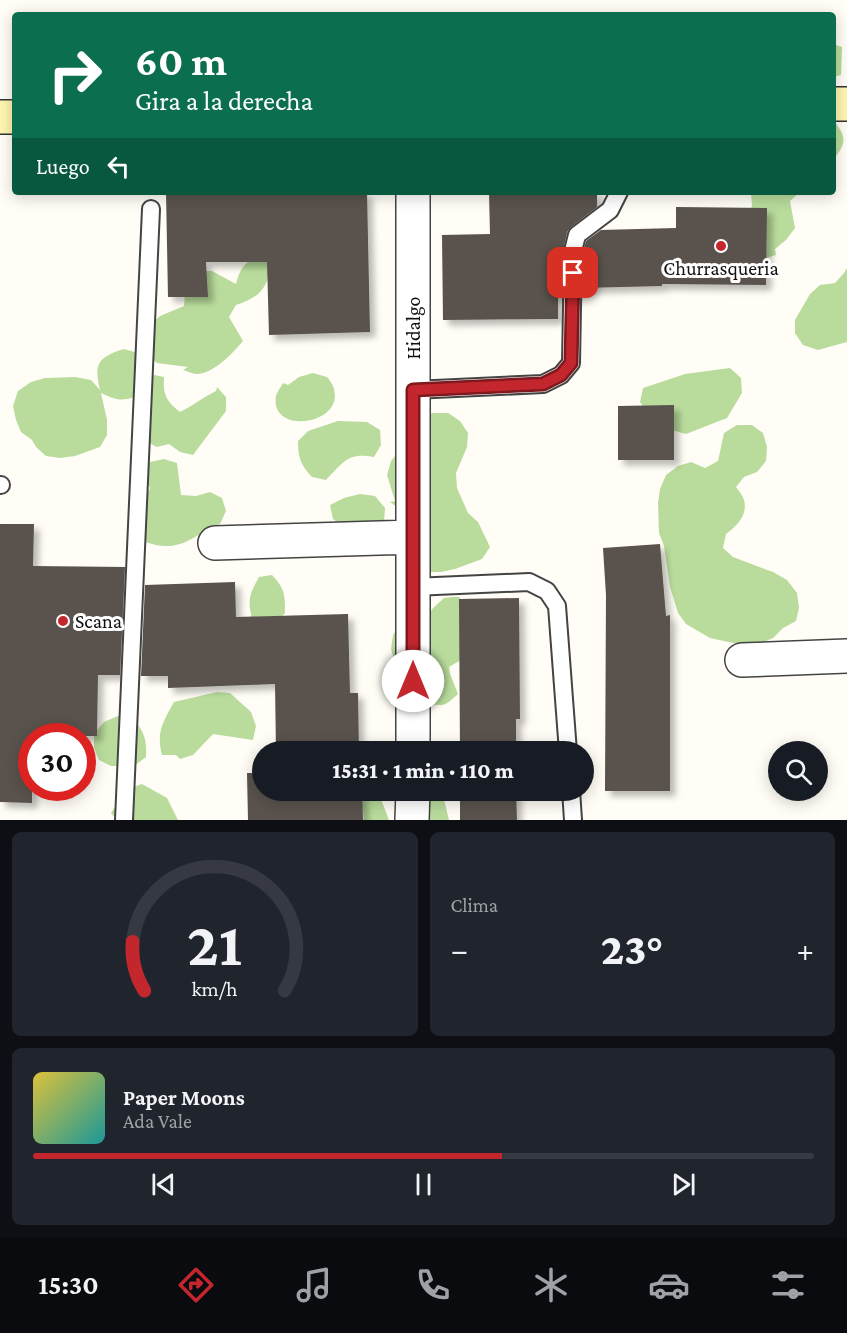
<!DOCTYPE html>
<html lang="es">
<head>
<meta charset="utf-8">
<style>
	:root { --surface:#171b24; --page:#20242c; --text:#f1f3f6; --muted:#9ea1a6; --line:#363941; --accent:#c4262e }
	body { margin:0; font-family:"Crimson Pro",serif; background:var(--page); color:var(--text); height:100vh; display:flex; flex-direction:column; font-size:22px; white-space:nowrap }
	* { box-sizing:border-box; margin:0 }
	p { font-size:20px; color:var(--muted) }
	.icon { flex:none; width:33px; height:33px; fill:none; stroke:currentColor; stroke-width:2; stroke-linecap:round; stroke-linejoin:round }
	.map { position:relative; height:820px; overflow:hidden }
	.drawer { display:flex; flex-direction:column; gap:12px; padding:12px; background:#0d0f14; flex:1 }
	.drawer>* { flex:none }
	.guide { position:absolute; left:12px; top:12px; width:824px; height:183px; border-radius:6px; box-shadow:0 3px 15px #0003; background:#0b6e4f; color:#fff; overflow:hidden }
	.buttons { position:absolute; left:768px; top:741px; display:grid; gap:12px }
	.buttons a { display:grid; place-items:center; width:60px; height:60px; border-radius:50%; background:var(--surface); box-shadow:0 3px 15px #0003; font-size:30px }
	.speed { position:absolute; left:18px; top:723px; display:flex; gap:12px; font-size:30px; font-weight:700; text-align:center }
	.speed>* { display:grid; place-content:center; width:78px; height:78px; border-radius:50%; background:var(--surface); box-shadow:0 3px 15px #0003; line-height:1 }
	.speed .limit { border:9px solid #d22; background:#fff; color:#111 }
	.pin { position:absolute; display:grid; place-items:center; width:51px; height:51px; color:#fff; margin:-26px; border-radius:12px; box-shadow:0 3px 9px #0006 }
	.me { position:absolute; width:66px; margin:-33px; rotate:0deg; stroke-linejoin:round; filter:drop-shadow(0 0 4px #0008) }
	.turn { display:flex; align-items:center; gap:21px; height:126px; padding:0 24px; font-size:27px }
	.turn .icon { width:78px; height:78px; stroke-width:2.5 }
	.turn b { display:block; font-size:42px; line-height:51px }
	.then { display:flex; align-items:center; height:57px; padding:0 24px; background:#0003; gap:12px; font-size:22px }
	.big { font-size:45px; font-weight:800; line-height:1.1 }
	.drawer .card { flex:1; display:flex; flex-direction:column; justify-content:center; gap:9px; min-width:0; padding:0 21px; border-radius:9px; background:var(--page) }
	.drawer .dial { align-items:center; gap:0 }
	.dial svg { height:156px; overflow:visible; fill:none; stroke:var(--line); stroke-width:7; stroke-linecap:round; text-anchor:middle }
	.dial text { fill:var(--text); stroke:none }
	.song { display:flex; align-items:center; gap:18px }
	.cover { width:72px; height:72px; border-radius:9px; background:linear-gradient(135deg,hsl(50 70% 55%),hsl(180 70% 35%)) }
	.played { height:6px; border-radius:3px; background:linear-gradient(90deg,var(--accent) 60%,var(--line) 60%) }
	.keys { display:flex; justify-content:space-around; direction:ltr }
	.heat { display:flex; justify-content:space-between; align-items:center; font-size:33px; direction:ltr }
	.drawer .tiles { flex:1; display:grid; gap:12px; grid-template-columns:1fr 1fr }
	.card:last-child { grid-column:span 2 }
	.trip { position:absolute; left:252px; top:741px; width:342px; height:60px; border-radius:30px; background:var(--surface); box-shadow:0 3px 15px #0003; font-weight:800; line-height:60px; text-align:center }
	.dock { display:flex; height:96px; justify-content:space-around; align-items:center; background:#090b0e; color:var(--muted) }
	.dock .icon { width:42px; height:42px }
	.dock .current { color:var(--accent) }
	.dock b { font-size:27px; color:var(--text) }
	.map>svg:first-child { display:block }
	.forest { fill:#b9dc9c }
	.building { fill:#5a524d; filter:url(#shadow) }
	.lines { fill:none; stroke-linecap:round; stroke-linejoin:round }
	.lane-casing { stroke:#444; stroke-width:20 }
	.street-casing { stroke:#444; stroke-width:36 }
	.secondary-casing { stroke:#333; stroke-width:36 }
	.lane { stroke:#fff; stroke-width:16 }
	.street { stroke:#fff; stroke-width:33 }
	.secondary { stroke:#fff6b0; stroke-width:33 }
	.route-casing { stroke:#7f191e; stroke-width:15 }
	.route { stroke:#c4262e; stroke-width:10 }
	.poi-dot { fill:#c4262e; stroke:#fff; stroke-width:2 }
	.labels { text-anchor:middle; stroke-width:6; stroke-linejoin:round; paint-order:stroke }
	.poi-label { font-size:20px; fill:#111; stroke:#fff }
	.street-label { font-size:20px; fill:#111; stroke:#fff }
</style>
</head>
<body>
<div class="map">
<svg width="847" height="820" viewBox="0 0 847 820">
	<defs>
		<filter id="shadow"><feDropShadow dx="5.5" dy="5.5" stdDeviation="3" flood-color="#0004"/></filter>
	</defs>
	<rect width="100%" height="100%" fill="#fffdf5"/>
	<path class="forest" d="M833 44 842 47 841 75 833 77Z
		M833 120C847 137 847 142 833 160Z
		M751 192H800L790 201 795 228 786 240 775 249 776 255 763 259 738 232 752 206Z
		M262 255 271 265C267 289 260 297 236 305L229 317 243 341C233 353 213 374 197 374 193 374 187 371 183 370L188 367 157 363 147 353 150 325 160 316 184 306 185 292 198 271H212L236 284C241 266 245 262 262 255Z
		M847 268V342L818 350 803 345 795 333V320L810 294 820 285 835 283 844 273Z
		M124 349 138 353 137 396C121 402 116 400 101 393L107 420V435L100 447 75 456 60 458 46 456 36 447 32 440 21 432 16 420 13 406 18 391 31 382 45 378 75 377 91 380 100 390C94 365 97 357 124 349Z
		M730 368 741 378 742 393 727 418 686 434 657 426 640 402 643 388 685 374Z
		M313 373 327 377C330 380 333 385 334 389 344 426 269 435 276 396 277 392 281 387 283 383L288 385 299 377Z
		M149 374 164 377C163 395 166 401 180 412 193 406 203 397 216 391L217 387 226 397V411L193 455 180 452 169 444 157 447 145 441Z
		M433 413H448L460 421 468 433 467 447 456 473 457 488 468 513 478 522 490 547 482 559 455 569 441 572H426L401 510 390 502 395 501 387 475 391 461 399 451 419 417Z
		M338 421 367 422 380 430 381 445 374 457C347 452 343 463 326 480L312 477C301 465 298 458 298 441L308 431Z
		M737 425H752L763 433 767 447 766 461 757 472 744 477 736 487C739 491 743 496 744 500 748 515 737 526 726 534L723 548 733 557 773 572 787 580 797 593 799 608 796 621 783 628 773 638 752 647 710 638 686 624 678 613 670 587 664 546 659 533 658 503 660 489 666 475 678 466 691 462 705 468 718 461 724 433Z
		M164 459 177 463 181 495 196 496 210 492 222 498 226 511 220 524C189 537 180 555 143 541L139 514 150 488 145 475 150 462Z
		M360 494 375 496 385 508 384 522 344 527 333 519 330 505 344 498Z
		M272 575C285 589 285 594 285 613L276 622 252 618C247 600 250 593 259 577Z
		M452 597H459L463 603 461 660 449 667 450 674 458 694C445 706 444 707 427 703L405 672 395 663 391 649 393 635 401 622 429 614 433 608 444 598Z
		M217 692 230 693 251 712 256 726 253 740 213 734 193 755 180 759 176 755H162C156 732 163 722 174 702Z
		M118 716 133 718C144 732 147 739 146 757L134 766H111L99 760 94 748V734L104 722Z
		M142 784 167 798 178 820H117L111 813 127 789Z
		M360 791H381L379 794 389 820H364C364 809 358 800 360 791Z
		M421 791H442L449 820H418Z"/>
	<path class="building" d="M166 192H367L370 332 269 335 267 262H206L208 297H168Z
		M489 192H597V207L571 227 567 232 563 251 562 288H558V319L443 320 442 235 490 234Z
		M676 207 767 208 766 285 662 284V286L583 288V252L586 241 601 230 676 228Z
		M674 405V460H618V406Z
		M0 524H34L33 566 125 567 120 675H98L97 736H32V803L0 802Z
		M660 544 666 616 670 615V791H605L606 595 603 548Z
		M235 582 236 617 348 614 350 693H358L359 752H276L275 684 168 688V676H141L145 585Z
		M519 598 520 719H516V752H460L459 599Z
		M247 773H262V790H362L363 820H248Z
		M460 790H516L517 820H460Z"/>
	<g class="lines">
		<g class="lane-casing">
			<path id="lane" d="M413 390 543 384 561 375 571 363 573 251 577 235 610 210 619 192
				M0 485H1
				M413 587 529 582 547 591 557 606 568 752
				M571 790 573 820
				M124 820 151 209"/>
		</g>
		<g class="street-casing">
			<path id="street" d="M215 543 413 537
				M742 660 847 656
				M413 752V192
				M412 820 413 790"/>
		</g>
		<g class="secondary-casing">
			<path id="secondary" d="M832 104H847
				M0 117H15"/>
		</g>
		<use href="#lane" class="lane"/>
		<use href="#street" class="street"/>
		<use href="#secondary" class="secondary"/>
	</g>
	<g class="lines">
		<g class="route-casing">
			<path id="route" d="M413 681V390L543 384 561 375 571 363 573 273"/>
		</g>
		<use href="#route" class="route"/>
	</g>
	<g class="poi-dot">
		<circle cx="721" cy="246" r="6"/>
		<circle cx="63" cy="621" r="6"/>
	</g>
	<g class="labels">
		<g class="poi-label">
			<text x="721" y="275">Churrasqueria</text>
			<text x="75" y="628" text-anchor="start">Scana</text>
		</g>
		<g class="street-label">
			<text transform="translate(413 328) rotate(-90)" y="7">Hidalgo</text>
		</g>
	</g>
</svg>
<div class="buttons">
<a><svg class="icon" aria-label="search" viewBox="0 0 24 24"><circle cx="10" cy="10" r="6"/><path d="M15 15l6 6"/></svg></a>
</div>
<div class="speed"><div class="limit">30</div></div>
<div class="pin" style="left:573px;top:273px;background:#d93025"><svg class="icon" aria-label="arrive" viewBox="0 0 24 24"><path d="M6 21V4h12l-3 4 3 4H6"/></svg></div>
<svg class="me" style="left:413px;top:681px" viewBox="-20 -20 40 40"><circle r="19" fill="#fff"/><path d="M0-13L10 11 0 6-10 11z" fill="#c4262e"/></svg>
<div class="trip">15:31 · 1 min · 110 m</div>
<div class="guide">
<div class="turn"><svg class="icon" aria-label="right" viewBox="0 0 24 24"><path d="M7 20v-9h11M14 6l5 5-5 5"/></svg><div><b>60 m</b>Gira a la derecha</div></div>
<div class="then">Luego<svg class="icon" aria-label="left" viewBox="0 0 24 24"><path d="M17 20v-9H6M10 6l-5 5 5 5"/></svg></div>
</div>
</div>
<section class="drawer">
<div class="tiles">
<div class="card dial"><svg viewBox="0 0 100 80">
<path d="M14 69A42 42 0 1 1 86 69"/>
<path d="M14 69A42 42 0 0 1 8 44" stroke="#c4262e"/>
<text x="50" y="56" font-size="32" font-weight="700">21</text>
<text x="50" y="72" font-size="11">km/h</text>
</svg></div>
<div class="card"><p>Clima</p>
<div class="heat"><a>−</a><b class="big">23°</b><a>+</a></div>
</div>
<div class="card">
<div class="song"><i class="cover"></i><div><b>Paper Moons</b><p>Ada Vale</p></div></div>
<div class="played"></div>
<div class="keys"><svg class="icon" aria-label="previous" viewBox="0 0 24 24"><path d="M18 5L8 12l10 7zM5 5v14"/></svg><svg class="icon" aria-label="pause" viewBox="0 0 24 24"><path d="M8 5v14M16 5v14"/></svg><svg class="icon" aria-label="next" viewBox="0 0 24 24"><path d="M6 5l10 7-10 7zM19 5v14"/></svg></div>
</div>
</div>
</section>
<nav class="dock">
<b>15:30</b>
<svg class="icon current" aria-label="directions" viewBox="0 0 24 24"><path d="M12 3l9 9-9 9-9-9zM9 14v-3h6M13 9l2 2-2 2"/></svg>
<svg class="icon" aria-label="music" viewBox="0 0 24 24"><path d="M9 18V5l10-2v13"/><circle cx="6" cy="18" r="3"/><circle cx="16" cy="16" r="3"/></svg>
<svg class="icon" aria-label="phone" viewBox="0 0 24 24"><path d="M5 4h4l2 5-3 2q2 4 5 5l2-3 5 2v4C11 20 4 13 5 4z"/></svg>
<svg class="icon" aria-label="climate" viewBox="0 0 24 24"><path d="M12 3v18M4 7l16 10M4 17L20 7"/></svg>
<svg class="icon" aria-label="car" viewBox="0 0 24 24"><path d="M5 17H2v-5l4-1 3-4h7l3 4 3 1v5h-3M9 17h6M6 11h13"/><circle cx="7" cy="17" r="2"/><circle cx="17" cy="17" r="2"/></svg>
<svg class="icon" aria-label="filters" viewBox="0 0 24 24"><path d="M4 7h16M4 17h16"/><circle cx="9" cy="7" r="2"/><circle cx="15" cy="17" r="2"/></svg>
</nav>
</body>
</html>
